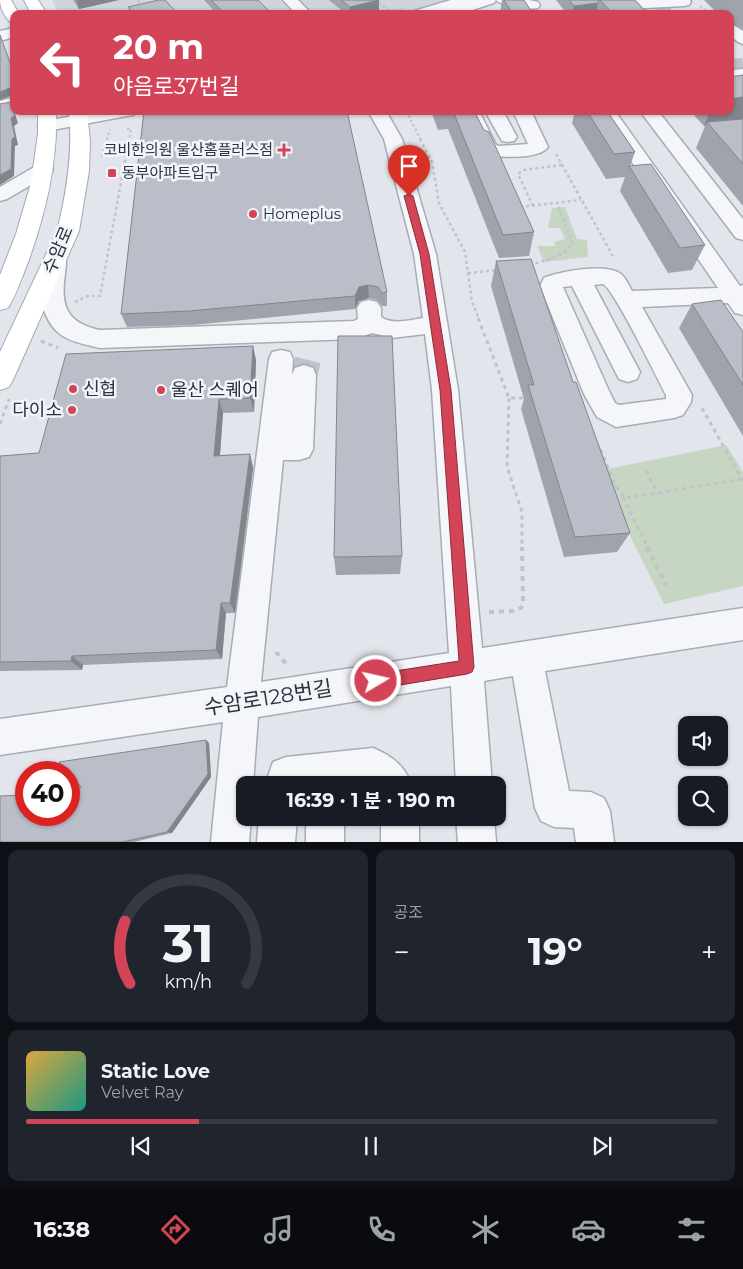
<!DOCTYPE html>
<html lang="ko">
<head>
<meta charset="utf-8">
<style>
	:root { --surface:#171b24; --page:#20242c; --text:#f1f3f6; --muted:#9ea1a6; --line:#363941; --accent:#d34459 }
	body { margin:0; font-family:Montserrat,"Noto Sans KR",sans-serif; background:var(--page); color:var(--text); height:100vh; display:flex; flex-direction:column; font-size:19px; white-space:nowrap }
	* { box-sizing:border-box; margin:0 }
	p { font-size:16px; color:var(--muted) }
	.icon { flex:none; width:28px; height:28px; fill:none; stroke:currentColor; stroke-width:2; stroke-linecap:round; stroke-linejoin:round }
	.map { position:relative; height:842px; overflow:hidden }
	.details { display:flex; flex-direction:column; gap:8px; padding:8px; background:#0d0f14; flex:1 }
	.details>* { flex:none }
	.banner { position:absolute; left:10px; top:10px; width:724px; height:105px; border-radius:10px; box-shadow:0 1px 4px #0004; background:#d34459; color:#fff; overflow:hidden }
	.buttons { position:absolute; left:678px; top:716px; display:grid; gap:10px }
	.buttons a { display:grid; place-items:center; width:50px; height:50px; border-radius:10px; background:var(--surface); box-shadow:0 1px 4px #0004; font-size:25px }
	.speed { position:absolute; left:15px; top:761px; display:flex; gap:10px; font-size:25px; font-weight:700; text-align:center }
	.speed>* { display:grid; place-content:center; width:65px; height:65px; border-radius:50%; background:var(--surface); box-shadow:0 1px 4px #0004; line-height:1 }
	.speed .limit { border:8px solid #d22; background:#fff; color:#111 }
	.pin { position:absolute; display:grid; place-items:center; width:42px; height:42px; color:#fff; margin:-51px -21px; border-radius:50% 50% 50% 0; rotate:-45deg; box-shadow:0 0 5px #0007 }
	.pin .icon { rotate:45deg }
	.me { position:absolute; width:55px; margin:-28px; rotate:81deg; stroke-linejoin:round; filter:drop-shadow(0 0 4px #0008) }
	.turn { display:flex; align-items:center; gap:18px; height:105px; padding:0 20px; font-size:22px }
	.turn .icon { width:65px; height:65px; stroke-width:2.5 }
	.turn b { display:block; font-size:35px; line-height:42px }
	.big { font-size:38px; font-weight:700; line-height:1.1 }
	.details .tile { flex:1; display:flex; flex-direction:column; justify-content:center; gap:8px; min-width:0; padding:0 18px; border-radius:10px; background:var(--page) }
	.details .dial { align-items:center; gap:0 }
	.dial svg { height:130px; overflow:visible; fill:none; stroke:var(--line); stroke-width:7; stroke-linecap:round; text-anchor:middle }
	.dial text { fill:var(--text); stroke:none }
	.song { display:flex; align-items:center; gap:15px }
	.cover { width:60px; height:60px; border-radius:8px; background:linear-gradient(135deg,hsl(40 70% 55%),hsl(170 70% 35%)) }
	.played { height:5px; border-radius:2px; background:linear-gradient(90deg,var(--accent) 25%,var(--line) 25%) }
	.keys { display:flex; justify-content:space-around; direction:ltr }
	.heat { display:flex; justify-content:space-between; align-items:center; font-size:28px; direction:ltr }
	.details .tiles { flex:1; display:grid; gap:8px; grid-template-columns:1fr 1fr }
	.tile:last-child { grid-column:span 2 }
	.trip { position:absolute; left:236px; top:776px; width:270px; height:50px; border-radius:10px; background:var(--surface); box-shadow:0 1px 4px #0004; font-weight:700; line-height:50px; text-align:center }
	.menu { display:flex; height:80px; justify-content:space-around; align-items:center; background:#090b0e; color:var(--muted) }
	.menu .icon { width:35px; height:35px }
	.menu .on { color:var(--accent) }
	.menu b { font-size:22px; color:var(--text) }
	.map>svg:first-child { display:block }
	.built { fill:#d0d4dd }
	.green { fill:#c7d5c3 }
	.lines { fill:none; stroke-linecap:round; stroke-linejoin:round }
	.minor-tunnel-far1 { stroke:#bdc1c9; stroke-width:16; stroke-dasharray:16 8; stroke-linecap:butt }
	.minor-tunnel { stroke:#bdc1c9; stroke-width:26; stroke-dasharray:26 13; stroke-linecap:butt }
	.minor-casing { stroke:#a7acb5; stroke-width:3 }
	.major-casing { stroke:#a1a9b7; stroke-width:2 }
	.path-far3 { stroke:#c0c3ca; stroke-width:2; stroke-dasharray:2.5 2.5; stroke-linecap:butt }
	.path-far2 { stroke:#c0c3ca; stroke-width:2.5; stroke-dasharray:3 3; stroke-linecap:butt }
	.path-far1 { stroke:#c0c3ca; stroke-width:3; stroke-dasharray:4 4; stroke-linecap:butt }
	.path { stroke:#c0c3ca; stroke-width:4; stroke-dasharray:5 5; stroke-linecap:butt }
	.minor { fill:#f5f6f9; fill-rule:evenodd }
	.major { fill:#fff; fill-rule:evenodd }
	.wall { fill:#9fa3ac }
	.shaded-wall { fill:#82858c }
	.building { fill:#b9bec8; stroke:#82858c }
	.route { fill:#d34459; stroke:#892c3a }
	.poi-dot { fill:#d34459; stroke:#f2f4f8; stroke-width:2 }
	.labels { text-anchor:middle; stroke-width:5; stroke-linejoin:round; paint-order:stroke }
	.far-poi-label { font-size:15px; fill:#293343; stroke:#f2f4f8; text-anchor:start }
	.street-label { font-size:18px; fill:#293343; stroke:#f2f4f8 }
	.poi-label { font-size:18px; fill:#293343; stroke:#f2f4f8; text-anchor:start }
	.near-street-label { font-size:21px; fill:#293343; stroke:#f2f4f8 }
</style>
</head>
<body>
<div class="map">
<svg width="743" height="842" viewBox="0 0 743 842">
	<rect width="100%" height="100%" fill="#e2e5eb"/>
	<path class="built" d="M52 0H450L397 14H59Z"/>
	<path class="green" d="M565 207 577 239 587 240 588 257 544 262 537 246H555L554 242 565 239 560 228H548L552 208Z
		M726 445 743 472V586L664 604 598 471Z"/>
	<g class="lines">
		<path class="minor-tunnel-far1" d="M631 10 674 7
			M730 67 743 66"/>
		<path class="minor-tunnel" d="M304 375 308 360"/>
		<g class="minor-casing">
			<path id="minor" d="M283 0H298L312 14H296Z
				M451 0H529L538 2 540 5 538 8C528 10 503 7 496 0L494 3 460 14H445L444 11 435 14H412L414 11Z
				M616 0H690L691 2 689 5 684 6 627 9 622 8Z
				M733 25 743 31V44L738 42 730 35V26Z
				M14 28V37L0 41V31Z
				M743 69V79L730 80V70Z
				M14 97V107L0 111V101Z
				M98 111H136L133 115 127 116 47 131 41 130 38 126 41 122 47 121Z
				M368 111H386L402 139 436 254 458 390 482 648 743 608V640L545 671 569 791 591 792 604 798 610 811 614 842H576L574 828 554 827 541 821 535 808 513 676 484 681 492 785H456L451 686 258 717 253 785H245V818H251L249 842H211L223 722 0 755V719L227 687 269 359 272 352 281 350 290 352 293 359 292 375 295 368 304 365 313 368 316 375 313 449 309 457 299 460H283L261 682 449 653 432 390 425 334 392 338 372 333 356 339 100 348C88 345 74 343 63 336 39 321 34 278 48 255L56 253 64 255C68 262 65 267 65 274 60 306 67 323 100 330L354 321 358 319 357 308 361 302 369 300 377 302 381 308V317C392 325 411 320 423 318L414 254 384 139Z
				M461 111H479L496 145 499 146 528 144 513 111H531L548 147C539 160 496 158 482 153Z
				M485 111H503L517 137 514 141 508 142 502 141Z
				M597 111H615L740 286 743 285V315L735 313 728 303 642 307 692 395 691 402 683 415 674 418 616 427 597 417 584 394 540 286 544 278C561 271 606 263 621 274 626 278 629 286 632 291L718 288ZM603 284C614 289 657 378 666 395V399L619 405 615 403 609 391 563 287 572 286 619 379 628 382 637 379 640 372 594 285Z
				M640 111H658L743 219V240L736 238Z
				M43 164 50 166 53 170 50 174 7 199 0 201V187L36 166Z
				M373 748C392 756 404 765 412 785H265L273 762 286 757Z
				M259 818H297L295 842H257Z
				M306 818H344V842H306Z
				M381 818H419V842H381Z
				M456 818H494L496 842H458Z"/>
		</g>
		<g class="major-casing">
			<path id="major" d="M0 0H11L19 14H14V23L9 21C4 15 0 8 0 0Z
				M24 0H38L47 14H31Z
				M38 111H56C58 164 45 216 27 265 21 280 16 295 8 308L0 310V275L16 234 31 183 38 133Z
				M69 111H87L90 141 89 171 79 231 13 380 9 387 0 390V352L57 231C67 191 73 152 69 111Z"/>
		</g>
		<path class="path-far3" d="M138 0 143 7
			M375 0 391 12 402 9
			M700 6 710 14
			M406 111 421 140
			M544 113 570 111
			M127 129H131L129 140
			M107 140 110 129"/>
		<path class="path-far2" d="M420 139 432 162 439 203 465 252 472 302 479 319
			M556 154 614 258
			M102 157 107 139
			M533 206 518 174 523 170 562 165
			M520 207 581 200
			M530 265C545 260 566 257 572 242L557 203
			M468 273 497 270
			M75 302 88 296H100L129 139"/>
		<path class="path-far1" d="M478 318 509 398H527
			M41 341 58 348
			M509 398 507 467 522 512V548
			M702 408 743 481
			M0 424 9 399
			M596 443C609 460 609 484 626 498L742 479
			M646 471 658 494
			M623 497 648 548"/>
		<path class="path" d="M647 547 666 585
			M489 612 513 611 521 608 523 603 522 547
			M276 652 288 666"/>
		<use href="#minor" class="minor"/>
		<use href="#major" class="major"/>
	</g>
	<path class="wall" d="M73 0H119L79 9Z
		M204 0H258L272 14H217Z
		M329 0H379V10L365 14H346Z
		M502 0H524L533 14H500Z
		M556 0H635L648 14H567Z
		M704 0H743V29L730 23V14H718Z
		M128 7 178 14H130Z
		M743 75V206L696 148 705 126H704L690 111H730Z
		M144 111 387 292V306H382L377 300 369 298 359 301 355 309 193 325 127 327 121 314Z
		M431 111H474L534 232 529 256 499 258 448 129 438 130Z
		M575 111H607L635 152 630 166 705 245 692 270 668 273 620 191 625 177 606 179 572 123Z
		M496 261 573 382 630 533 617 552 564 557 521 409 524 399 491 286Z
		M692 304 743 332V436L679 328Z
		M256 360 254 412 223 413 220 455 250 454 253 468 235 613H226L222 659 83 665 82 670 0 671V456L39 453Z
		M402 556 400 574 336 575 334 557Z
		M206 740 209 743 211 777 172 833 134 842H0L26 795 81 787Z"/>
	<path class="shaded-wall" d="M76 0H119L79 9Z
		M379 0V10L365 14H350V7Z
		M598 3 596 14H572L574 6Z
		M10 88 13 95 0 100V92Z
		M743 97V122H707L705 126H704L710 111H730V99Z
		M11 102 18 123 14 126 18 145 15 146 14 176 0 185V175L11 118Z
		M368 285 369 298 359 301 355 309V296L359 287Z
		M253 346 256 360 254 412 250 398Z
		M219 399 223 413 219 469 214 456Z
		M250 454 253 468 235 613 230 603Z
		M221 603 226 613 222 659 216 650Z
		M72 656 83 665 82 670 71 661Z
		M206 740 209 743 211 777 172 833 167 832Z"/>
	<path class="building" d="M159 0H165L178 14H134L128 7Z
		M211 0H258L272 14H225Z
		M341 0H379L350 7Z
		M504 0H524L533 14H513Z
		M569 0H599L598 3 574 6Z
		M600 0H635L648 14H613Z
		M0 35 14 73V91H13L10 88 0 92Z
		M743 75V97L730 99V77Z
		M11 102 15 116 11 118 15 137 12 139 11 169 0 175V104Z
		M144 111H347L387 292 382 293 378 287 368 285 359 287 355 296 189 311 121 314Z
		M453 111H474L484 130 489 132 534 232 503 235Z
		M587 111H607L635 152 614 154Z
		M742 119H743V164L707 122Z
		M651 164 705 245 680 248 629 166Z
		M531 259 573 382H576L630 533 575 537 528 385H534L496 261Z
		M721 300 743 332V385L692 304Z
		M338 336H392L402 556 334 557Z
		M253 346 250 398 219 399 214 456 250 454 230 603H221L216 650 72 656 71 661 0 662V456L39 453 66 354Z
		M206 740 208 774 167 832 122 842H0V796L26 795V815H69V788L81 787 59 762Z"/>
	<path class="route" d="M409 194 413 196 429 254 451 390 474 667 472 672 467 674 376 689 371 686 369 681 371 676 376 674 459 661 440 390 420 254 404 196Z"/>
	<g class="poi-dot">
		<path d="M281.5 142.5h5v5h5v5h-5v5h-5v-5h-5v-5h5z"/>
		<rect x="107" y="168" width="10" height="10" rx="2.5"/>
		<circle cx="253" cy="214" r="5"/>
		<circle cx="73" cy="389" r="5"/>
		<circle cx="161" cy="390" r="5"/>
		<circle cx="72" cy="410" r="5"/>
	</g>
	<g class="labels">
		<g class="far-poi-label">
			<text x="273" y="155" text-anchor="end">코비한의원 울산홈플러스점</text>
			<text x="122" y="178">동부아파트입구</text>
			<text x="263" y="219">Homeplus</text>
		</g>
		<g class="street-label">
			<text transform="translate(58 250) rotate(-67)" y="6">수암로</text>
		</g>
		<g class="poi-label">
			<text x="83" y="395">신협</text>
			<text x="171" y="396">울산 스퀘어</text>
			<text x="62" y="416" text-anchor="end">다이소</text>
		</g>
		<g class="near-street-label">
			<text transform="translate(268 698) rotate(-9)" y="7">수암로128번길</text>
		</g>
	</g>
</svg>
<div class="buttons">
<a><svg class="icon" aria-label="sound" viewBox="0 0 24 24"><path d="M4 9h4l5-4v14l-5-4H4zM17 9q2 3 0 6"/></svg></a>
<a><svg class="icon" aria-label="search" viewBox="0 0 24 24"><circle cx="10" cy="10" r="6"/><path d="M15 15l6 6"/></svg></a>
</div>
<div class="speed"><div class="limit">40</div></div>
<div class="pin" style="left:409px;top:196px;background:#d93025"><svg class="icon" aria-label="arrive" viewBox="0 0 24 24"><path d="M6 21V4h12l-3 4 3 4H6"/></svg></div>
<svg class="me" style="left:376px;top:681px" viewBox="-20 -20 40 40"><circle r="17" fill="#d34459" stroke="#fff" stroke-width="3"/><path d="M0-11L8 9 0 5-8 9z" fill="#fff"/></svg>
<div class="trip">16:39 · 1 분 · 190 m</div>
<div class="banner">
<div class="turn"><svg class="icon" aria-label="left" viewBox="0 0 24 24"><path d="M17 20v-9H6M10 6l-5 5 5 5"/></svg><div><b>20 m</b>야음로37번길</div></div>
</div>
</div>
<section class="details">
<div class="tiles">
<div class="tile dial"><svg viewBox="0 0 100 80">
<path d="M14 69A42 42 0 1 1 86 69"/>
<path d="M14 69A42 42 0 0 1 11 31" stroke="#d34459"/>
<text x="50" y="56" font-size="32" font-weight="700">31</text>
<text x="50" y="72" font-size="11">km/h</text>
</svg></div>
<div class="tile"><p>공조</p>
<div class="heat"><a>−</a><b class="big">19°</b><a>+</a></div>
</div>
<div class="tile">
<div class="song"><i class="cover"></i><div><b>Static Love</b><p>Velvet Ray</p></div></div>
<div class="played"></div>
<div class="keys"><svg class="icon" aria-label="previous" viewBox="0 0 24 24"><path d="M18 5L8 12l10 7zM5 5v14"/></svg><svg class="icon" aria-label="pause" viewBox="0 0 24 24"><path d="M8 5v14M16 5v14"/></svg><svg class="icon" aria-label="next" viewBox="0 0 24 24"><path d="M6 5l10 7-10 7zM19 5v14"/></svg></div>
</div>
</div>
</section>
<nav class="menu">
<b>16:38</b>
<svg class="icon on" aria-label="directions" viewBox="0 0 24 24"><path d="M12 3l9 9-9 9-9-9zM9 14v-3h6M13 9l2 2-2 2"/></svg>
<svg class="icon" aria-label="music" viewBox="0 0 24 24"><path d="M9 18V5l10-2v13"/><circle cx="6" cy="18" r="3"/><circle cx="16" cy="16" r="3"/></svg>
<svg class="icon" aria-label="phone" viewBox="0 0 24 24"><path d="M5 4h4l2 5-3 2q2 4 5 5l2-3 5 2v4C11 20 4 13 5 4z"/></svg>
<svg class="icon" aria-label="climate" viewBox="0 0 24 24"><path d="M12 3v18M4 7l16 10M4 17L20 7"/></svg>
<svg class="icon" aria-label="car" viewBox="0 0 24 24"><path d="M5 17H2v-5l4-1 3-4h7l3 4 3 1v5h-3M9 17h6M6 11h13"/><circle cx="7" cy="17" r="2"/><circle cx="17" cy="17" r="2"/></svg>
<svg class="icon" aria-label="filters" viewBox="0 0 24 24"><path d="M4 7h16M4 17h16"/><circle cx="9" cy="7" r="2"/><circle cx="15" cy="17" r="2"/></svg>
</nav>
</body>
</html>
